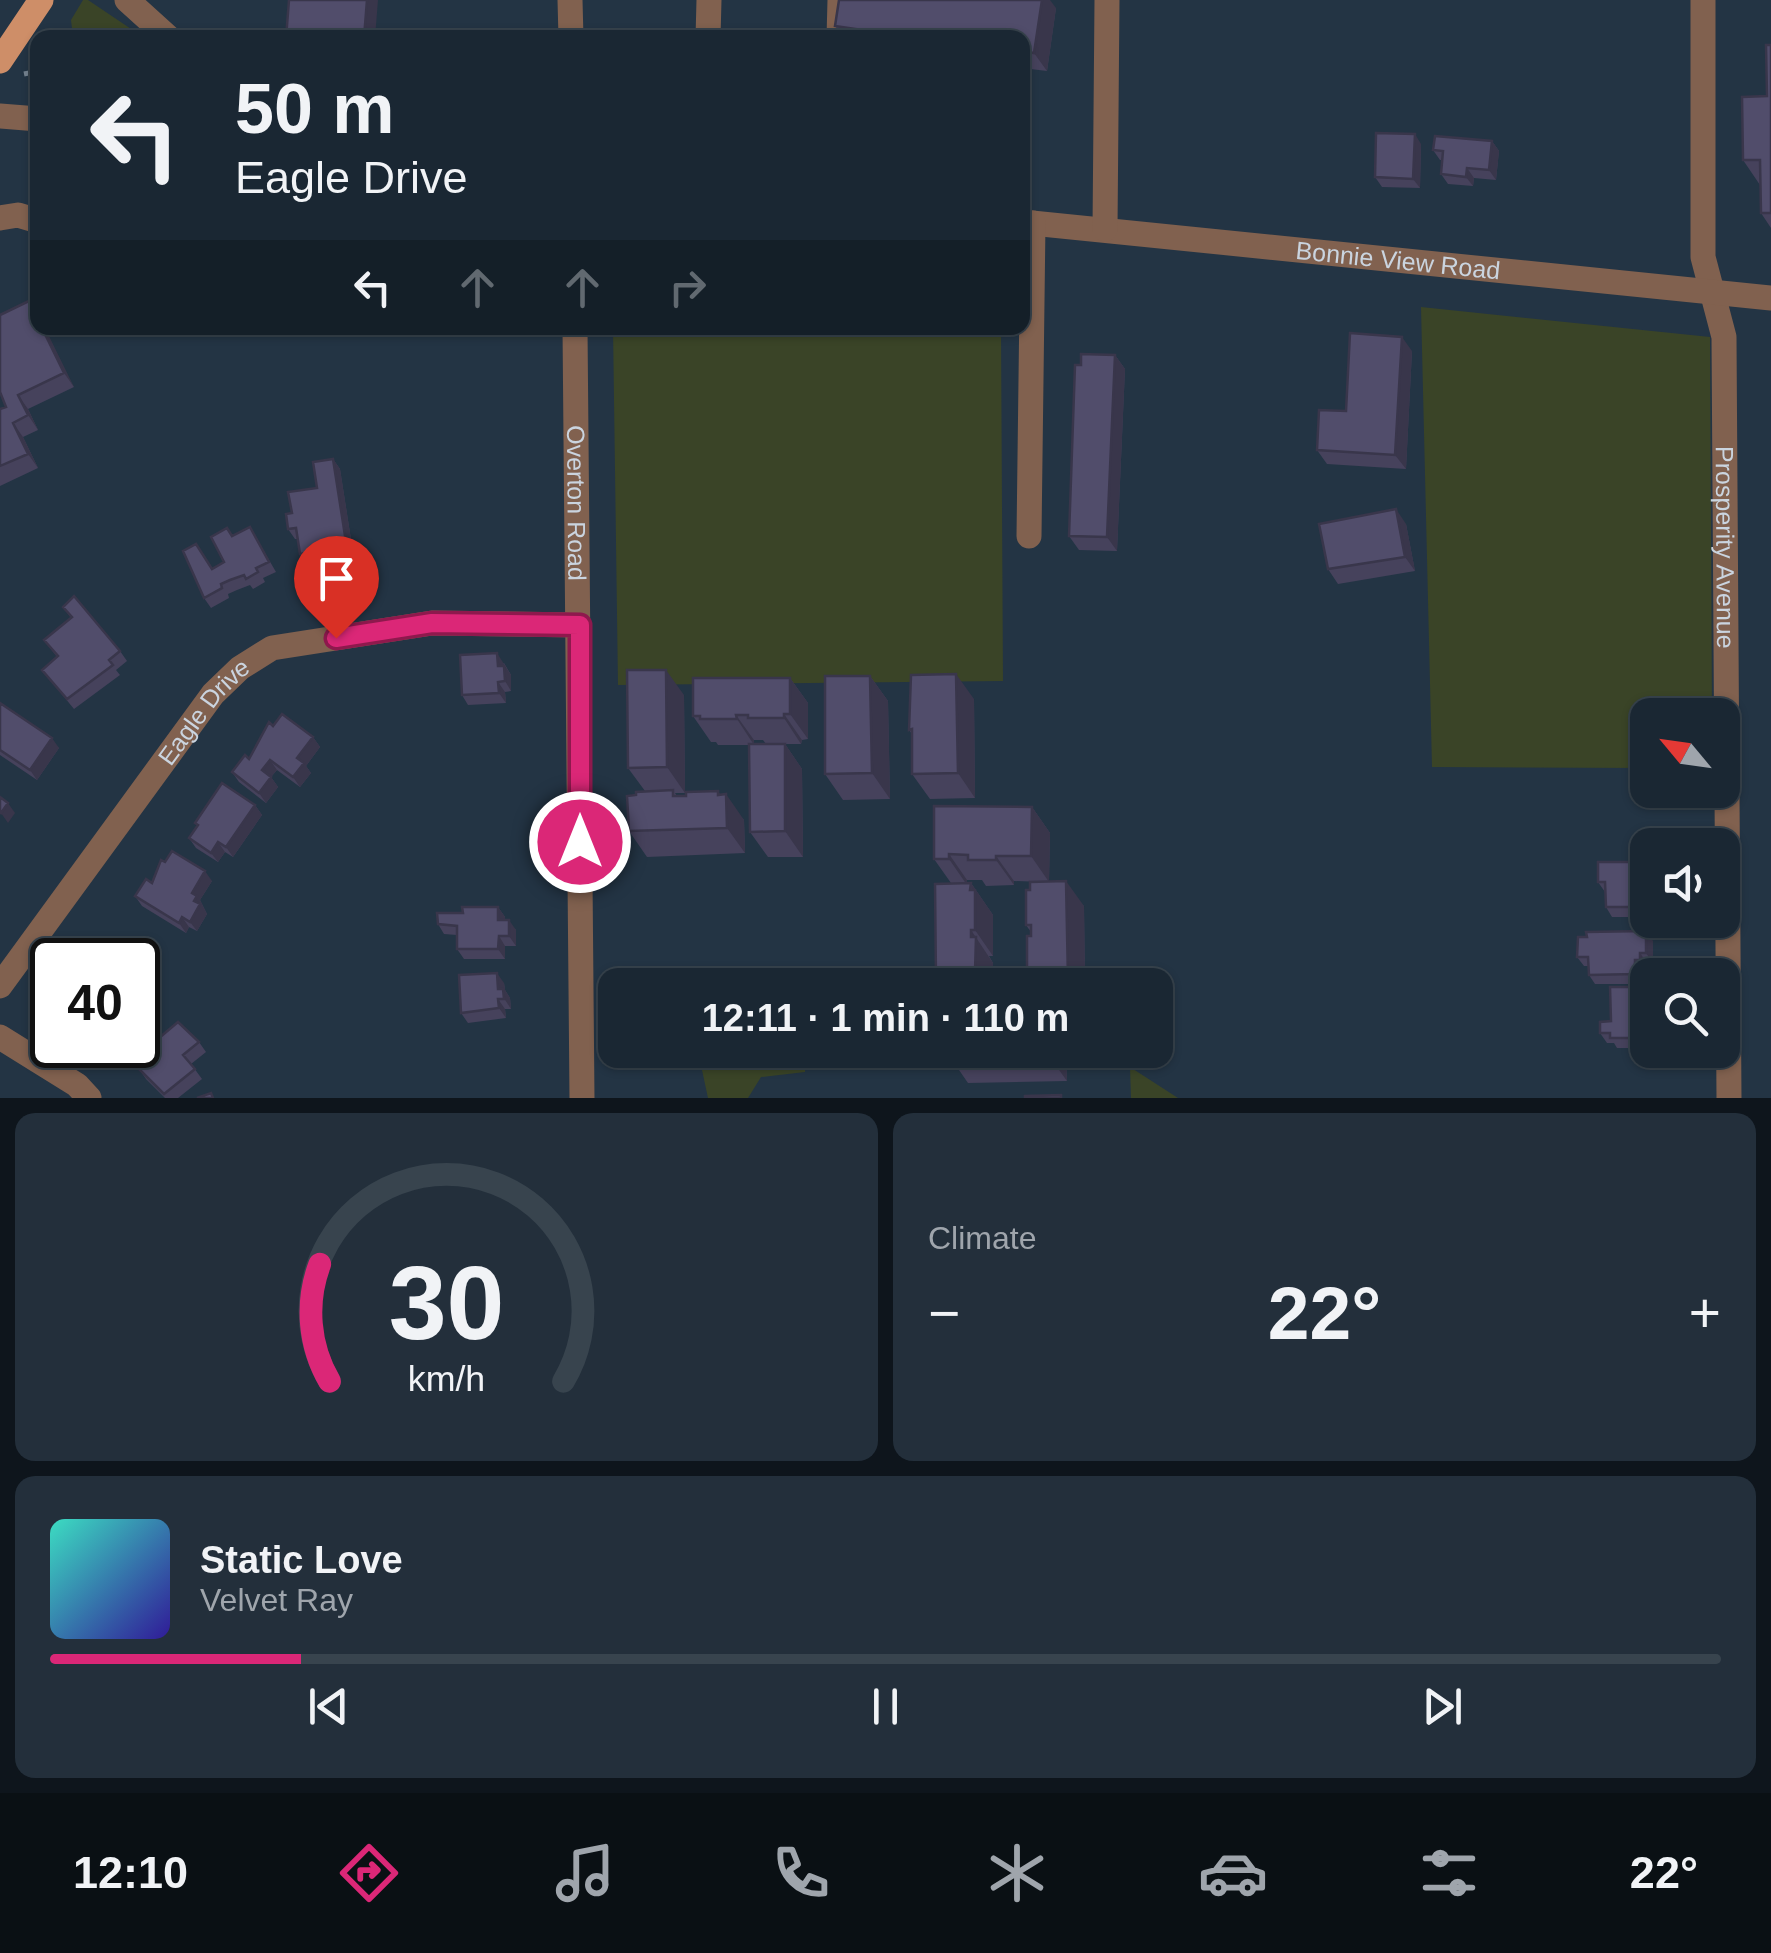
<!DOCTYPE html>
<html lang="en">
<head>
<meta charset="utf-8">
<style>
	:root { --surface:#1a2733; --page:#232f3b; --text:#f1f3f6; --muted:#9fa5ac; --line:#38444e; --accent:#db2777 }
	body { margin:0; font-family:Helvetica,sans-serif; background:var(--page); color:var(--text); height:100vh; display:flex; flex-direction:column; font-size:38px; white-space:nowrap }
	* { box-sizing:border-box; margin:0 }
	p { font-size:32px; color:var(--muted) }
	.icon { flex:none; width:55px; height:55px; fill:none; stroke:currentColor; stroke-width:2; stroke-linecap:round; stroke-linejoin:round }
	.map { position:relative; height:1098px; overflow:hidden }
	.details { display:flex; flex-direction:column; gap:15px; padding:15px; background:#0e151c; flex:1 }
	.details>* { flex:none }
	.banner { position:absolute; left:30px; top:30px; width:1000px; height:305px; border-radius:20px; box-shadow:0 2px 8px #0004,0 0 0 2px var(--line); background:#1a2733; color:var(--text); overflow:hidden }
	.needle { width:65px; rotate:299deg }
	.controls { position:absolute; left:1630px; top:698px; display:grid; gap:20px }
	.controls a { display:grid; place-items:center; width:110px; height:110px; border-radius:20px; background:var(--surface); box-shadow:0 2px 8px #0004,0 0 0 2px var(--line); font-size:50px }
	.speed { position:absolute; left:30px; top:938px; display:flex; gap:20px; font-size:50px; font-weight:700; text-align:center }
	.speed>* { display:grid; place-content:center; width:130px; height:130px; border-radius:50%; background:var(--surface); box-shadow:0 2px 8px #0004,0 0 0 2px var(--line); line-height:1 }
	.speed .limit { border:5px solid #111; border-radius:15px; background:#fff; color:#111 }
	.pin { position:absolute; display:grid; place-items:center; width:85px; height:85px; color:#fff; margin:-102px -42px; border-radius:50% 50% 50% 0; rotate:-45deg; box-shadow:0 0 10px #0007 }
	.pin .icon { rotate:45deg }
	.me { position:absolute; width:110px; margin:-55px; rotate:0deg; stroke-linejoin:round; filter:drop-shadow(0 0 8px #0008) }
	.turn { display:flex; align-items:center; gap:35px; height:210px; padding:0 40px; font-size:45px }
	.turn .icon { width:130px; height:130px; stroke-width:2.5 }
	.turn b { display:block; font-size:70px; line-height:85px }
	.lanes { display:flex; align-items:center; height:95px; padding:0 40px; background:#0003; justify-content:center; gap:50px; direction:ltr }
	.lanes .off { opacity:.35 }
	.big { font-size:75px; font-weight:800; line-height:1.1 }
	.details .card { flex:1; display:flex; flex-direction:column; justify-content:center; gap:15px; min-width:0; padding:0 35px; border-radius:20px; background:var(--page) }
	.details .dial { align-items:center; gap:0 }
	.dial svg { height:260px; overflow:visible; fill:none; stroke:var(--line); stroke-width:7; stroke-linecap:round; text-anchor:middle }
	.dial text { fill:var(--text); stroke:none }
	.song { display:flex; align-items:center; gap:30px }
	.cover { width:120px; height:120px; border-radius:15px; background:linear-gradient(135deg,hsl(170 70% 55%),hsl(250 70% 35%)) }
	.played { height:10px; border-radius:5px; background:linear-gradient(90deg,var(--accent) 15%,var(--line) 15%) }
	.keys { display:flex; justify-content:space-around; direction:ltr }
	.heat { display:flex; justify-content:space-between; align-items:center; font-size:55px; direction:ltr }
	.details .tiles { flex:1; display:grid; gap:15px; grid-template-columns:1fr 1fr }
	.card:last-child { grid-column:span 2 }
	.trip { position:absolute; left:598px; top:968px; width:575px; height:100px; border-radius:20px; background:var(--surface); box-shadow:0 2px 8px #0004,0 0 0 2px var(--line); font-weight:800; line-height:100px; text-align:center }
	.menu { display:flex; height:160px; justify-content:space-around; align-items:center; background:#0a1014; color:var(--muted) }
	.menu .icon { width:70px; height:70px }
	.menu .current { color:var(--accent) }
	.menu b { font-size:45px; color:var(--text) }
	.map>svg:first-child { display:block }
	.green { fill:#3a4427 }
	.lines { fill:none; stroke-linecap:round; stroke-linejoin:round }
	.path { stroke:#758390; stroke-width:5; stroke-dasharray:8 8; stroke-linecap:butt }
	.minor { stroke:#81614f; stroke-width:25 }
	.major { stroke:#ce8e68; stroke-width:25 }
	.wall { fill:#46425c; fill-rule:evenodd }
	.shaded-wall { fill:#39364b }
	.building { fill:#514d6b; stroke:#39364b; stroke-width:2.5 }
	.route-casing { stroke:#8e194d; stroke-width:25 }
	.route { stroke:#db2777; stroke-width:18 }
	.labels { text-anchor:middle; stroke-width:10; stroke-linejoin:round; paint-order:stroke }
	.street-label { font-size:25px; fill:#cad4df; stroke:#131b22 }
</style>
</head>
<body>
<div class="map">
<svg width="1771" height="1098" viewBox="0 0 1771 1098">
	<rect width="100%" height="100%" fill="#233444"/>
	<path class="green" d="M83 0H88L143 37H73L71 20Z
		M1421 307 1710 337 1712 715H1648L1647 768 1432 767Z
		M613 328H1001L1003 681 618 685Z
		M654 1050H805V1072L761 1077 748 1098H708L699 1056Z
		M1130 1067 1178 1098H1131Z"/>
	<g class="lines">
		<path class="path" d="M24 74 38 71"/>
		<g class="minor">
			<path d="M127 0 169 38"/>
			<path d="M570 0 571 38"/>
			<path id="s1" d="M1703 0V257L1724 337 1729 1098"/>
			<path d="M708 38 709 0"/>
			<path d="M839 38 840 0"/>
			<path d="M0 116 38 119"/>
			<path d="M0 218 18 215 38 221"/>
			<path id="s2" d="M1022 222 1771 298"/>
			<path d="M1105 229 1107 0"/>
			<path id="s3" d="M575 328 582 1098"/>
			<path d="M1029 536 1033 223"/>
			<path id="s4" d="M0 986 213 694 240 668 272 648 432 623 579 625"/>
			<path d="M0 1037 77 1085 89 1098"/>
		</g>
		<path class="major" d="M0 61 41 0"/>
	</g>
	<path class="wall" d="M1056 8 1047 71 1022 68V38H843L835 26Z
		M1771 45V228L1761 213 1760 185 1743 160 1767 96Z
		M1492 141 1499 151 1496 180 1474 178 1473 186 1448 184 1441 174 1442 160H1440L1433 150Z
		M1421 144 1420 188 1382 187 1375 177Z
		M29 301 38 313V328L74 387 28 409 38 430 23 437 38 468 0 486V409L6 407Z
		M1412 351 1406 469 1327 464 1317 450 1346 411Z
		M1115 355 1125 369 1117 551 1079 550 1069 536 1081 365Z
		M333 459 340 469 353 552 332 555V560L307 563 300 554 298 539H295L288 529 292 513 317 488Z
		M1406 524 1415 571 1338 584 1328 569Z
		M250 527 276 572 263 578 265 582 253 589 250 585 237 590 228 594 229 598 211 608 204 598 213 568 224 562 232 536Z
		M63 607 120 651 127 661 116 670 120 675 74 709 42 670 57 657 44 640 71 618Z
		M504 663 511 675V691L505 692 506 703 468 705 462 695Z
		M870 676 888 701 890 799 843 800 825 774Z
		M790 678 808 703V739L802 740 801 744H785L802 769 803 857H768L750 832 749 745H718L716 742H711L693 716ZM754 740H763L766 744H754Z
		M684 695 685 793H675L677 796 720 795 744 820 745 853 647 857 629 831 636 795 645 791 628 768Z
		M974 699 975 798 930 799 912 774V734L909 730Z
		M0 703 59 748 37 780 0 755Z
		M273 726 313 737 320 747 306 766 311 773 300 787 277 770 271 777 278 787 266 803 239 782 232 772 249 759Z
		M255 805 262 815 233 857 225 852 218 862 196 848 189 838 197 826 195 823Z
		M1032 807 1050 833 1049 882 1084 906 1085 985H1034L1027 972 1031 936V932L1026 925 1030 890 1045 882 1014 881V885L986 886 982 880H967V883H971L993 915V956H989L993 963V985H939L936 981 951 883 934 859Z
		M1647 872V913H1636V917H1612L1606 907 1605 892 1598 882Z
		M212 881 200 900 207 914 197 931 189 927 186 933 142 906 135 896 152 883Z
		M498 907 505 917V920L516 930V946H505V959H464L457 949V935L444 934 438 924 463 913Z
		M1653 941V963H1647V970L1641 969 1642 984H1595L1589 975 1588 966H1584L1577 957Z
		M504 983 505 990 510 998 511 1009H505L506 1018 468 1023 461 1013Z
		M1646 987 1648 989V1048H1617L1614 1043H1607L1600 1033Z
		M199 1042 206 1052 191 1064 202 1079 178 1098H165L146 1079 139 1069 152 1058 146 1049Z
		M1066 1050 1067 1081 968 1083 950 1057Z"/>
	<path class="shaded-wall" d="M367 0H378L375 38H364Z
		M1042 0H1050L1056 8 1047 71 1034 53Z
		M1415 134 1421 144 1420 188 1413 179Z
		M1492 141 1499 151 1496 180 1489 170Z
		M1467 168 1474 178 1473 186 1466 177Z
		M42 328H45L74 387 64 373Z
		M1402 337 1412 351 1406 469 1395 455Z
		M1115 355 1125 369 1117 551 1107 537Z
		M18 395 28 409 38 430 28 415Z
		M13 423 23 437 38 468 28 454Z
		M333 459 340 469 353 552 346 542Z
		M1396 509 1406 524 1415 571 1405 557Z
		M497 653 511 675V691L505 681 498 666Z
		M666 670 684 695 685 793 667 767Z
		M956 674 974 699 975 798 958 773Z
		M870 676 888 701 890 799 872 773Z
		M790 678 808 703V739L790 714Z
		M498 682 505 692 506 703 499 693Z
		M784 714 802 740 801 744 784 718Z
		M736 715 754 740V745L737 719Z
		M313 737 320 747 306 766 311 773 300 787 293 777 297 758Z
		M52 738 59 748 37 780 30 770Z
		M785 744 802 769 803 857 785 831Z
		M270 760 277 770 271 777 278 787 266 803 259 793 262 770Z
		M718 791 727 804 726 794 744 820 745 853 727 828Z
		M8 803 15 813 8 823 1 813Z
		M255 805 262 815 233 857 226 847Z
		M1032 807 1050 833 1049 882 1031 856Z
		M218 842 225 852 218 862 211 853Z
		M949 854 967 880V885L949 859Z
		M996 856 1014 881V885L996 860Z
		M1640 862 1647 872V913L1640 904Z
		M205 871 212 881 200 900 207 914 197 931 190 922 194 901 192 893Z
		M1066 881 1084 906 1085 985H1071L1068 980Z
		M971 883 993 915V956L975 930Z
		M498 907 505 917V930L498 920Z
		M182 917 189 927 186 933 179 923Z
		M509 920 516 930V946L509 936Z
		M971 930 993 963V985H984L975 972Z
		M1646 931 1653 941V963L1646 953Z
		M499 936 505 946V959L498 949Z
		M1640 953 1647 963V970L1640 960Z
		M1635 960 1641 969 1642 984 1635 974Z
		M970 972 979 985H974L970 980Z
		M497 973 504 983 505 990 510 998 511 1009 498 989Z
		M498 999 505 1009 506 1018 499 1008Z
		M1049 1050H1066L1067 1081 1049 1056Z"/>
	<path class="building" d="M289 0H367L364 38H286Z
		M839 0H1042L1034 53 1022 51V38H897V35L835 26Z
		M1766 45H1771V213H1761L1760 160H1743L1742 97 1767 96Z
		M1376 133 1415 134 1413 179 1375 177Z
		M1435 136 1492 141 1489 170 1467 168 1466 177 1441 174 1443 151 1433 150Z
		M29 301 38 318V328H42L64 373 18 395 28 415 13 423 28 454 0 466V409L6 407 0 392V315Z
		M1350 333 1402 337 1395 455 1317 450 1319 410 1346 411Z
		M1081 354 1115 355 1107 537 1069 536 1075 365H1081Z
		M333 459 346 542 325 545 326 550 300 554 296 528 288 529 286 514 292 513 288 492 317 488 313 462Z
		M1396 509 1405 557 1328 569 1319 524Z
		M250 527 269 562 256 568 258 572 246 579 244 575 230 580 221 584 222 588 204 598 183 551 196 544 212 569 224 562 211 537 227 528 232 536Z
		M74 596 120 651 109 660 113 665 67 699 42 670 58 656 44 640 72 617 63 607Z
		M497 653 498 666H504L505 681 498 682 499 693 462 695 460 655Z
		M627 670H666L667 767 628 768Z
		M956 674 958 773 912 774V729L909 730 911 675Z
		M825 676H870L872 773 825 774Z
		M693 678H790V714H784V718H748V715H736L737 719H700V716H693Z
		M0 703 52 738 30 770 0 750Z
		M282 714 313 737 297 758 304 763 293 777 270 760 262 770 271 777 259 793 232 772 245 755 249 759 269 722 273 726Z
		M749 744H785V831L750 832Z
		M222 783 255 805 226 847 218 842 211 853 189 838 198 825 195 823Z
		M673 790V796H686V792L718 791V795L726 794 727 828 629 831 627 796 636 795V792Z
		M0 797 8 803 1 813 0 812Z
		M934 806 1032 807 1031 856H996V860H968V855L949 854V859H934Z
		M172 851 205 871 192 893 197 896 194 901 200 904 190 922 182 917 179 923 135 896 146 879 152 883 161 860 165 862Z
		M1598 862H1640V904H1630L1629 907H1606L1605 882H1598Z
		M1066 881 1068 980 1031 981V972H1027V936H1031V925H1026V890H1030V882Z
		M971 883 970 890H975V930H971V937H976L975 972H970V980L936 981 935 884Z
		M462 907H498V920H509V936H499L498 949H457V926L438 924 437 913H463Z
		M1646 931V953H1640V960H1635V974L1589 975 1588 957H1577L1578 937H1587L1586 932Z
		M497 973 498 989H503L504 999H498L499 1008 461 1013 459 975Z
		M1610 987H1646L1648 1028H1645V1038H1610V1033H1600V1022L1611 1021Z
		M178 1022 199 1042 183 1055 195 1069 164 1094 139 1069 153 1057 146 1049Z
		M950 1050H1049V1056L950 1057Z
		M211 1093 213 1098H197Z
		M1061 1095V1098H1025V1096Z"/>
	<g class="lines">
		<g class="route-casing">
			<path id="route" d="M336 638 432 623 580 625V842"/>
		</g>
		<use href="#route" class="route"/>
	</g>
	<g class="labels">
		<g class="street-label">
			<text dy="9" stroke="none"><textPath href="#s2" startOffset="378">Bonnie View Road</textPath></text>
			<text dy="9" stroke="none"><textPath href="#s3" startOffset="175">Overton Road</textPath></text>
			<text dy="9" stroke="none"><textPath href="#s1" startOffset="550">Prosperity Avenue</textPath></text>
			<text dy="9" stroke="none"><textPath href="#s4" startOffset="342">Eagle Drive</textPath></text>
		</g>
	</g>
</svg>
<div class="controls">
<a><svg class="needle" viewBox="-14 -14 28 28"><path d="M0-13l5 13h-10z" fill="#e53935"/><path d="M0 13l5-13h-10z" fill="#9fa5ac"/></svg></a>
<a><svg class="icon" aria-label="sound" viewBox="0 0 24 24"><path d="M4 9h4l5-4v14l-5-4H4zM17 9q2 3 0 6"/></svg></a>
<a><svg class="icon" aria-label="search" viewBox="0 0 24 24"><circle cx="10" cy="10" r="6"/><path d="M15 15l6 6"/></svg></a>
</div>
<div class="speed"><div class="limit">40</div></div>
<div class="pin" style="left:336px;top:638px;background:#d93025"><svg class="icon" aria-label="arrive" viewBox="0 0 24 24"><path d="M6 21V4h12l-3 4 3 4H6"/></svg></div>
<svg class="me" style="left:580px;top:842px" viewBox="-20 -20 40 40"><circle r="17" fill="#db2777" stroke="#fff" stroke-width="3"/><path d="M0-11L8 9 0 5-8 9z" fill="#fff"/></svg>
<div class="trip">12:11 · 1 min · 110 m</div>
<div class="banner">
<div class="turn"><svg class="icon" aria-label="left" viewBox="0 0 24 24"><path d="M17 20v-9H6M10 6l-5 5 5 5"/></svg><div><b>50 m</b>Eagle Drive</div></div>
<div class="lanes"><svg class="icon" aria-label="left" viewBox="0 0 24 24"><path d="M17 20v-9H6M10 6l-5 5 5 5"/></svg><svg class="icon off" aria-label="ahead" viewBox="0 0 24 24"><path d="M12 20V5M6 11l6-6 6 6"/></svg><svg class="icon off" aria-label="ahead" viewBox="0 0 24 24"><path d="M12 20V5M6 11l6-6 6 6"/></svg><svg class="icon off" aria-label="right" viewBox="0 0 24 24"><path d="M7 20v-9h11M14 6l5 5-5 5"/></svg></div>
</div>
</div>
<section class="details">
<div class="tiles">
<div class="card dial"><svg viewBox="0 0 100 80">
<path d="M14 69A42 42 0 1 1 86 69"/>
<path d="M14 69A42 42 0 0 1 11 33" stroke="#db2777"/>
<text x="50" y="56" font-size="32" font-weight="700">30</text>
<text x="50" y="72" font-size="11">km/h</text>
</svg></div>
<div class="card"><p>Climate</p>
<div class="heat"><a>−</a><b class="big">22°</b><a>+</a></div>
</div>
<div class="card">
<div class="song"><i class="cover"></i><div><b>Static Love</b><p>Velvet Ray</p></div></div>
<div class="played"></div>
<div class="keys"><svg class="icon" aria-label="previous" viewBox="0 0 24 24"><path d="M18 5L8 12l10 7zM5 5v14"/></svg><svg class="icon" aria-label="pause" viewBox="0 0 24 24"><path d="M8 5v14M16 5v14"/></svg><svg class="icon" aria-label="next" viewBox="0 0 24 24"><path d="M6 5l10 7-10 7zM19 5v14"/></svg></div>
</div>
</div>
</section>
<nav class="menu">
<b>12:10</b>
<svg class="icon current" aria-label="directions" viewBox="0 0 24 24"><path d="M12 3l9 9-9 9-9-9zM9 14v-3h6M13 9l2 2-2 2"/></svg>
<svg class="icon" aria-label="music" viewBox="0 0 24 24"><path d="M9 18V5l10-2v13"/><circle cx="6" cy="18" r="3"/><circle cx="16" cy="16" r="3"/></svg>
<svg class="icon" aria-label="phone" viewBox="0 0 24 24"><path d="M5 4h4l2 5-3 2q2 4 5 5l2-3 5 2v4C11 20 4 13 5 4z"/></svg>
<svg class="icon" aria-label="climate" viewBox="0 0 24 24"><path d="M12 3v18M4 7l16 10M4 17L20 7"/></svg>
<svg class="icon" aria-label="car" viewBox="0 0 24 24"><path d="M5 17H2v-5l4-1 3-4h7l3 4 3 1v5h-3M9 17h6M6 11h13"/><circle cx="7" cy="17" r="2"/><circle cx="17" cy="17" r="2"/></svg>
<svg class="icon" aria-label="filters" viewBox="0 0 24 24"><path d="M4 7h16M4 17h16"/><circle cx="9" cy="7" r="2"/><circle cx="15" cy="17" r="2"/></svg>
<b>22°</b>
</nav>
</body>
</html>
